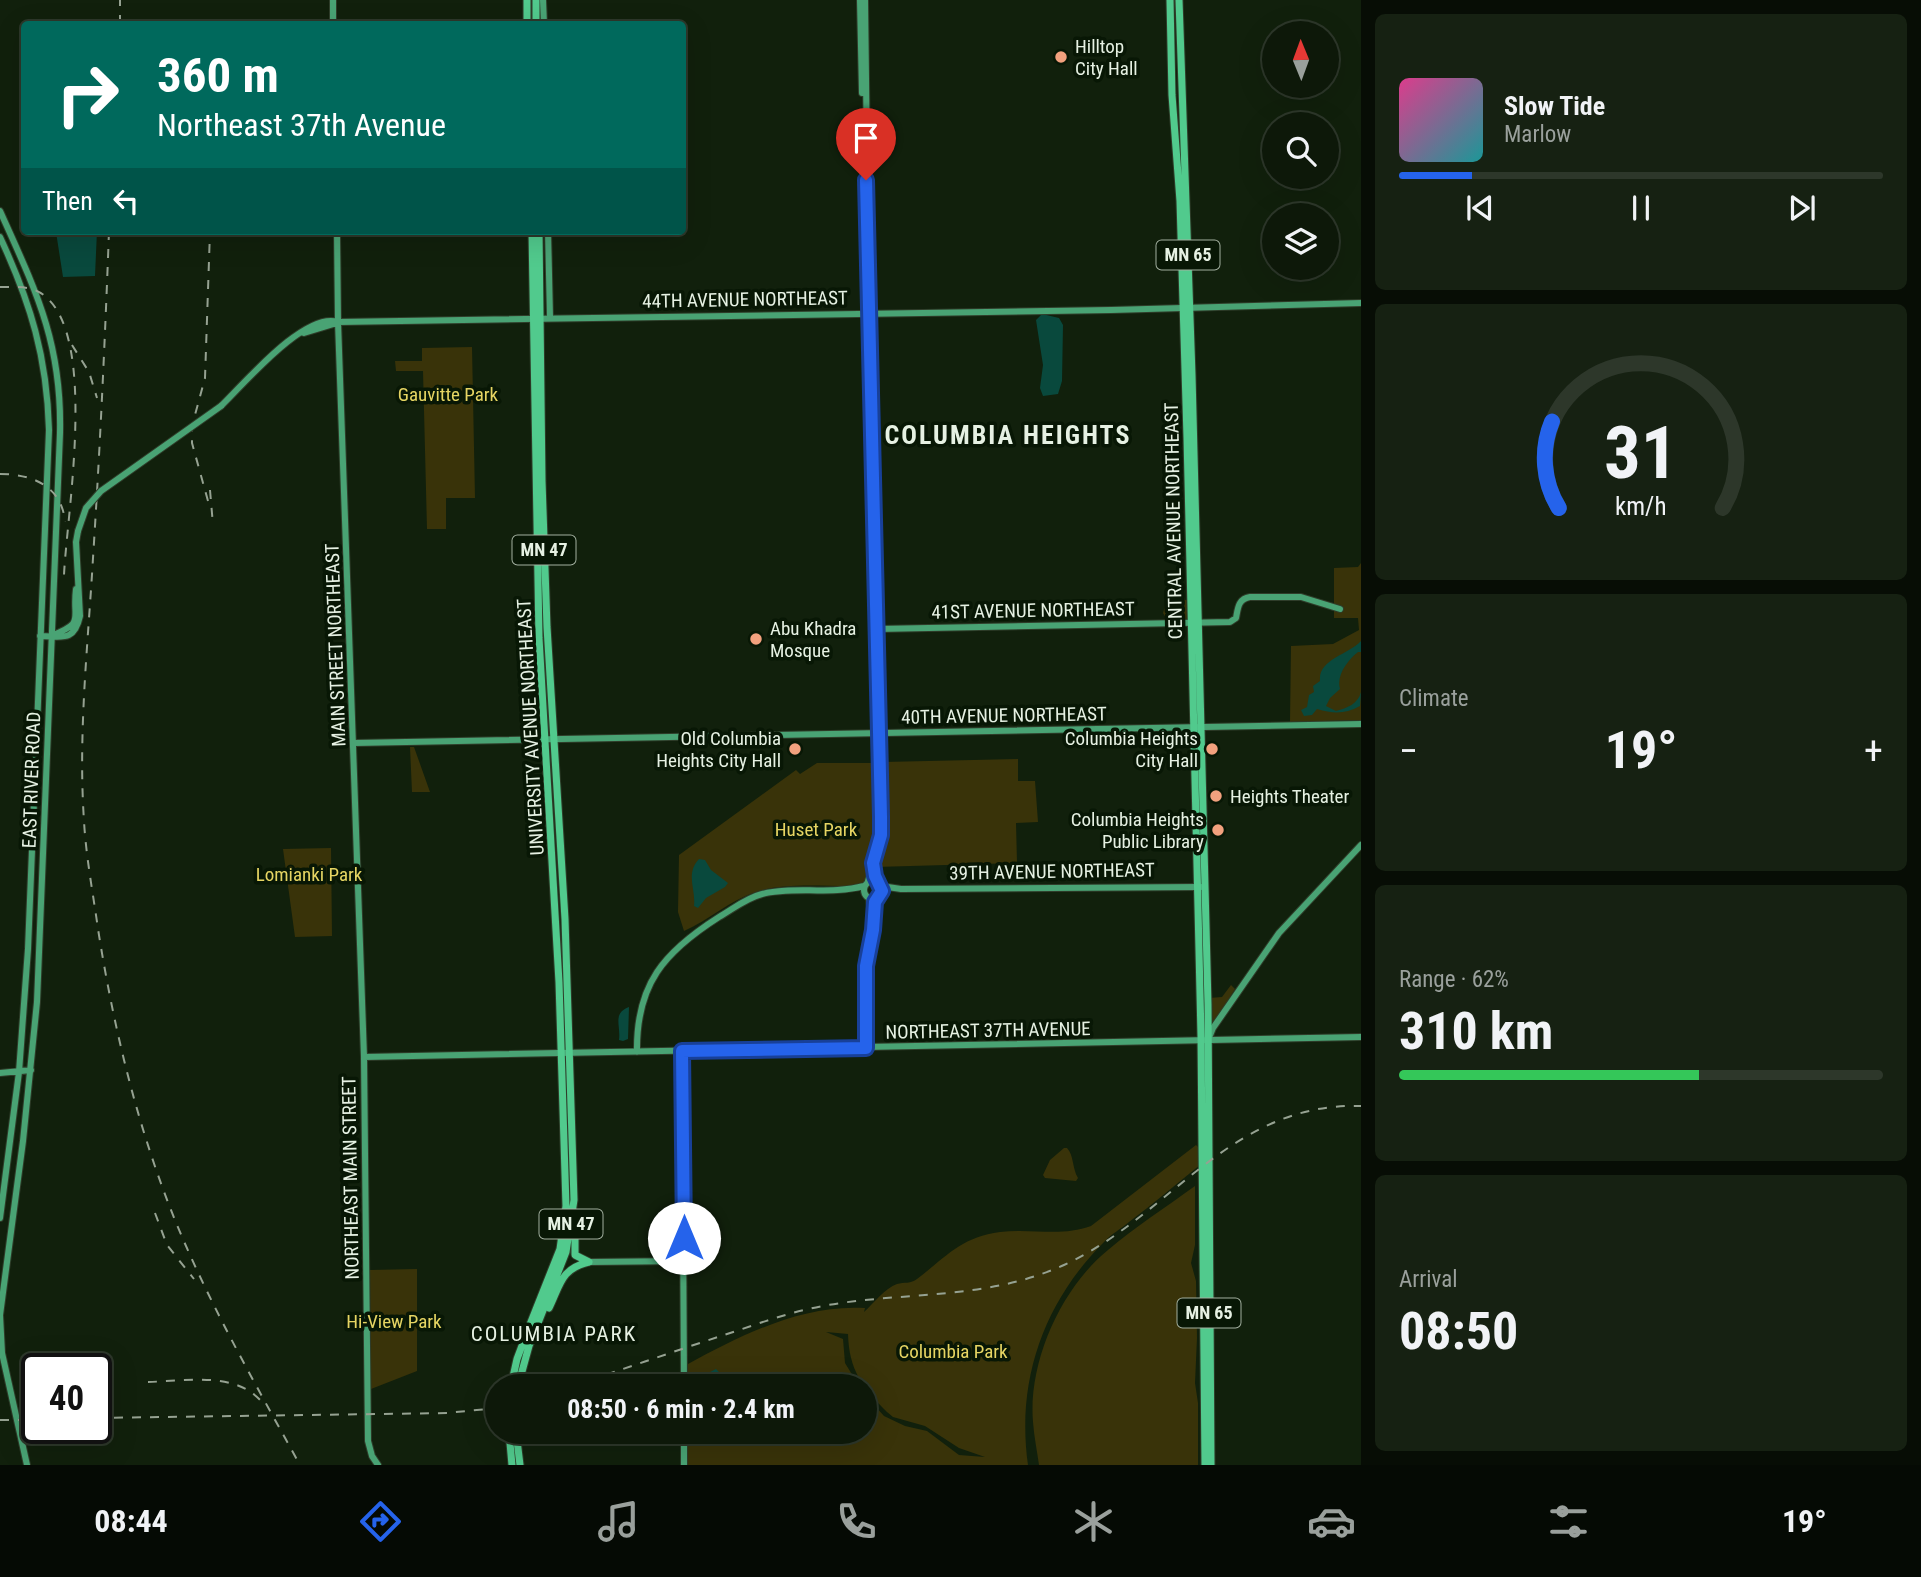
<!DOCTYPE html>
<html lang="en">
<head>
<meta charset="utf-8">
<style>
	:root { --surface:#0d1809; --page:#162112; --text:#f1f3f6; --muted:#9aa09c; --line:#2d372a; --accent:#2563eb }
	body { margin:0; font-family:"Roboto Condensed",sans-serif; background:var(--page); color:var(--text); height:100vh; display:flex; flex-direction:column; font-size:26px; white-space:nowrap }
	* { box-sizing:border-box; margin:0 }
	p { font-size:23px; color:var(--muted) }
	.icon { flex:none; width:38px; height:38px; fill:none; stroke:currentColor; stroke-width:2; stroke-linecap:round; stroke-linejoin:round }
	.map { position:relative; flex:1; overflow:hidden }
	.sheet { display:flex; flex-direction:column; gap:14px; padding:14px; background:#070d05; width:560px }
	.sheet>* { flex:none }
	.guide { position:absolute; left:21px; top:21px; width:665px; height:214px; border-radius:7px; box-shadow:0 7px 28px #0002,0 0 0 2px var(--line); background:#00695c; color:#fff; overflow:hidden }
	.needle { width:46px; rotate:359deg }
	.buttons { position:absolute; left:1262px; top:21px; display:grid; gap:14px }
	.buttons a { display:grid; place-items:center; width:77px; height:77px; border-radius:50%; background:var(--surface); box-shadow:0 7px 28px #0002,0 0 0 2px var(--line); font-size:35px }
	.speed { position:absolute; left:21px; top:1353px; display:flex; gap:14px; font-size:35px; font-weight:700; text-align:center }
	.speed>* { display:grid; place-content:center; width:91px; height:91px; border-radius:50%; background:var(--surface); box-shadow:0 7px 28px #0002,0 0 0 2px var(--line); line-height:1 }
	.speed .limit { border:4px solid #111; border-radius:10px; background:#fff; color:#111 }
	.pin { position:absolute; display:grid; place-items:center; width:60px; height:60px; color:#fff; margin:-72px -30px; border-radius:50% 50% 50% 0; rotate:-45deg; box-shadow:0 0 7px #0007 }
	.pin .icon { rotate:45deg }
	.me { position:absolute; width:77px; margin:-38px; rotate:0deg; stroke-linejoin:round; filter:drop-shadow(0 0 5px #0008) }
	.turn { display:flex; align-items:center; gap:24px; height:147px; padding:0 21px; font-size:32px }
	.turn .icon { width:91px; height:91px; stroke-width:2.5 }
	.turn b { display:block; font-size:49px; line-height:60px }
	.then { display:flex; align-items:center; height:66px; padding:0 21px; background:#0003; gap:14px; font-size:26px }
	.big { font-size:52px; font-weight:700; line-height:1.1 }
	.sheet .widget { flex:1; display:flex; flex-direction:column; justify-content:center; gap:10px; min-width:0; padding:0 24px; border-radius:10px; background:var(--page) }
	.sheet .dial { align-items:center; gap:0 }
	.dial svg { height:182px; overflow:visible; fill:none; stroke:var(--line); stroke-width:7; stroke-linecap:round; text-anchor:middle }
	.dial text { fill:var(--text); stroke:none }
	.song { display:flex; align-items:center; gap:21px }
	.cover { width:84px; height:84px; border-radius:10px; background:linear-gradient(135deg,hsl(330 70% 55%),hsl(180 70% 35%)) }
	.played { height:7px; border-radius:4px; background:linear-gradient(90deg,var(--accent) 15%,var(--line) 15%) }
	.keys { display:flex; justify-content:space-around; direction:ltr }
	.heat { display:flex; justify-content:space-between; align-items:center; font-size:38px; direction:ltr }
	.charge { height:10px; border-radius:5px; background:linear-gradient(90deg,#34c759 62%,var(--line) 0) }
	.trip { position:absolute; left:485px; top:1374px; width:392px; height:70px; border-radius:35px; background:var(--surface); box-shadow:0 7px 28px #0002,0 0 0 2px var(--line); font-weight:700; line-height:70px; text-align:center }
	.tabs { display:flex; height:112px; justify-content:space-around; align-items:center; background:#050a04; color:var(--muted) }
	.tabs .icon { width:49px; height:49px }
	.tabs .selected { color:var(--accent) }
	.tabs b { font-size:32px; color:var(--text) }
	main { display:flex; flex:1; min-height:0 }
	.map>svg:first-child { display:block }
	.green { fill:#393309 }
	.water { fill:#09493d }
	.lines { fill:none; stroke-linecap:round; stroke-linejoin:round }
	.secondary-casing { stroke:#2f3d2a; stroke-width:8 }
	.primary-casing { stroke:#2f3d2a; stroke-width:9 }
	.secondary { stroke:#49a374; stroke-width:6 }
	.primary { stroke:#51ca8d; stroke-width:7 }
	.rail { stroke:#96a292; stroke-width:2; stroke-dasharray:9 9; stroke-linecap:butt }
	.secondary-bridge-casing { stroke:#2f3d2a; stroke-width:8; stroke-linecap:butt }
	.secondary-bridge { stroke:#49a374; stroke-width:6 }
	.route-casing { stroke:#184099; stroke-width:18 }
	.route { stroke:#2563eb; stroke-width:12 }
	.poi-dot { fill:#f2a17e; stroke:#081705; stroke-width:2.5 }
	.labels { text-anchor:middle; stroke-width:7; stroke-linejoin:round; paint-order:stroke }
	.shield { fill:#081705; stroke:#a3b0a0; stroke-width:2 }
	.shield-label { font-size:18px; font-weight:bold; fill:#e6f1e3 }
	.poi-label { font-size:19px; fill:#e6f1e3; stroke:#081705; text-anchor:start }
	.street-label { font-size:19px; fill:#e6f1e3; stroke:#081705 }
	.park-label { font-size:19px; fill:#e6d563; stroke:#081705 }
	.neighbourhood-label { font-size:21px; letter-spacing:2px; fill:#e6f1e3; stroke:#081705 }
	.district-label { font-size:26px; font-weight:bold; letter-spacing:2px; fill:#e6f1e3; stroke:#081705 }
</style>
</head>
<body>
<main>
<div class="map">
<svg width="1361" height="1465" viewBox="0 0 1361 1465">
	<rect width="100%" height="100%" fill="#11200c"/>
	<path class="green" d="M472 347 475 498H446V529H427L423 371H396L395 361H422V348Z
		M1361 563V720L1290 722 1291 646 1333 644 1359 630 1358 618H1334V568L1358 567Z
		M1167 599 1188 600 1189 617 1187 620H1167L1163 613Z
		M410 747H414L430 792H412Z
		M1018 759V781H1035L1038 822 1016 823 1017 863 875 867 885 834 883 762Z
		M817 763H875V847L867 881 858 886C826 887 787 882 756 892 730 900 709 920 684 931L678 912 679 855 796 770 800 774Z
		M331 848 332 936 295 937 283 849Z
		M1231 985 1235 989 1212 1026 1209 998 1222 997Z
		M1196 1145 1199 1148 1200 1165C1176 1184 1153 1204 1129 1222 1121 1229 1111 1234 1104 1242 1044 1302 1016 1380 1028 1465H687V1432H864L865 1395 884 1416 905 1426 927 1431 959 1455 985 1457 959 1448 925 1426 893 1417 887 1412C862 1387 849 1370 848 1334L826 1332 843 1339 845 1363 859 1386H687L688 1364C742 1335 802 1304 865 1308L864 1312C873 1304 885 1288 897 1284 904 1282 911 1284 917 1279 946 1257 961 1237 1000 1232 1031 1228 1062 1237 1091 1226Z
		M1064 1148H1067C1074 1155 1072 1168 1078 1178L1076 1181 1045 1178 1043 1175 1050 1160Z
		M1195 1186V1245L1191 1263 1196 1281 1197 1338 1195 1383 1198 1403V1465H1039C1037 1451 1034 1436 1033 1422 1028 1362 1061 1288 1108 1250 1135 1227 1166 1207 1195 1186Z
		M417 1269V1371L371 1389 370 1270Z"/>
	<path class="water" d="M97 231 95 276 63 277 56 232Z
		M1042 314 1059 318 1063 325 1062 381 1058 394 1043 396 1040 388 1043 365 1036 320Z
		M1361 641V652H1358C1348 660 1336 675 1340 689L1330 698 1326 706 1336 711C1347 708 1358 704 1361 692L1360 706C1345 714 1334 714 1317 709L1312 715 1304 716 1301 710 1307 707 1309 695 1314 692 1313 686 1320 681C1318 659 1348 655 1361 641Z
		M699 859 705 860 711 870 728 883 725 887 706 898 698 908 694 906C696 889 685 874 699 859Z
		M629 1007 628 1039 623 1041 619 1040C621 1026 612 1013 629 1007Z
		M716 1369 719 1372V1386L695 1385 693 1381 704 1379 706 1374Z"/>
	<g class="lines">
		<g class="secondary-casing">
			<path id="secondary" d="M333 0V24
				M543 0 544 24
				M860 0 862 93
				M865 0 869 314 881 835 868 881
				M0 211C36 291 62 343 60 433L37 1002 23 1141 0 1315 2 1353 27 1465
				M337 231 338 322 364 1057 368 1441 372 1456 378 1465
				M548 231 550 317
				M0 237C31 304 47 357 49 430L28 949 19 1072 0 1218
				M304 333 337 323
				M221 406C244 384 305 311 338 322L1111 310 1361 303
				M877 629 1230 622 1236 618C1238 608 1238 599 1250 597H1301L1340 609
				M40 636C61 636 74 643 80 616L76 542 78 531
				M51 636C86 622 72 621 76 589
				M354 743 1361 724
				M864 890a9 9 0 1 1 18 0a9 9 0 1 1-18 0Z
				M881 886 901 889 1201 887
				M1209 1038 1213 1028 1279 933 1361 845
				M866 1048V966L873 930 869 898
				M682 1051 684 1386
				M637 1052C636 984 664 952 719 917 733 909 746 898 762 894 791 886 831 895 864 886
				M364 1057 1361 1037
				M0 1073 31 1070
				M589 1262 684 1261
				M684 1432V1465"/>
		</g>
		<g class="primary-casing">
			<path id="primary" d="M527 0V24
				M536 0V24
				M1170 0 1172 95 1180 201 1187 437 1201 1036 1205 1465
				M1179 0 1192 375 1208 1004 1211 1465
				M575 1216V1255L589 1262
				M549 1308C561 1283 561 1269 589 1262
				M511 1386 517 1359 529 1327 560 1249 566 1206 559 982 539 638 532 231
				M518 1386 529 1346 566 1252 574 1200 565 919 547 627 542 481 539 231
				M509 1432 512 1465
				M516 1432 520 1465"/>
		</g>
		<use href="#secondary" class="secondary"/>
		<use href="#primary" class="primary"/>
		<path class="rail" d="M120 24V0
			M109 231C105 340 100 449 93 558 88 645 78 733 84 821 86 857 93 893 98 929 114 1030 138 1130 177 1225 212 1309 257 1387 300 1465
			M0 287C16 287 33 285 46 297 97 341 67 512 64 575
			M72 345 89 372 97 398
			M0 474C32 474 62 486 65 522
			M210 490 213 525
			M208 501 192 443V426L205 378 210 231
			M155 1213 167 1245 194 1279
			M148 1382C185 1381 234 1371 261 1401
			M572 1386C621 1370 669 1353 718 1337 746 1328 775 1317 804 1310 891 1289 978 1304 1064 1265 1171 1216 1230 1102 1361 1106
			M96 1418 447 1413 497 1408
			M0 1420H37"/>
		<g class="secondary-bridge-casing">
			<path id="secondary-bridge" d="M78 531 86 508 101 491 221 406"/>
		</g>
		<use href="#secondary-bridge" class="secondary-bridge"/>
	</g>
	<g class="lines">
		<g class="route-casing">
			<path id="route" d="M684 1238 682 1051 866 1048V966L873 930 875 902 882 891 875 876 873 863 881 835V817L866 180"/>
		</g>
		<use href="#route" class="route"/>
	</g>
	<g class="poi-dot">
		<circle cx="1061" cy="57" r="7"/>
		<circle cx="756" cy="639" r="7"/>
		<circle cx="795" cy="749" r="7"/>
		<circle cx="1212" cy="749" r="7"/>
		<circle cx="1216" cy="796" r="7"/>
		<circle cx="1218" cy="830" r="7"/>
	</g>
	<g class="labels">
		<g class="shield">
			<rect x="1156.5" y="240.5" width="63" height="29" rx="5"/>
			<rect x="512.5" y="535.5" width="63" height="29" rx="5"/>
			<rect x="539.5" y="1209.5" width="63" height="29" rx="5"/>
			<rect x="1177.5" y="1298.5" width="63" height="29" rx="5"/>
		</g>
		<g class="shield-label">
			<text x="1188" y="261">MN 65</text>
			<text x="544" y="556">MN 47</text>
			<text x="571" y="1230">MN 47</text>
			<text x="1209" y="1319">MN 65</text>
		</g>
		<g class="poi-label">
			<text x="1075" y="53">Hilltop<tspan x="1075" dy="22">City Hall</tspan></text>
			<text x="770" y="635">Abu Khadra<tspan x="770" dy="22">Mosque</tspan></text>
			<text x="781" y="745" text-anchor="end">Old Columbia<tspan x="781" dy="22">Heights City Hall</tspan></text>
			<text x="1198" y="745" text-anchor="end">Columbia Heights<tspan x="1198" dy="22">City Hall</tspan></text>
			<text x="1230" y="803">Heights Theater</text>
			<text x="1204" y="826" text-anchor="end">Columbia Heights<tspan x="1204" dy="22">Public Library</tspan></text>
		</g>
		<g class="street-label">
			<text transform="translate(745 299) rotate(-1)" y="7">44TH AVENUE NORTHEAST</text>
			<text transform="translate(1173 521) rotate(-91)" y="7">CENTRAL AVENUE NORTHEAST</text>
			<text transform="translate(1033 610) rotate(-1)" y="7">41ST AVENUE NORTHEAST</text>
			<text transform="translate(335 645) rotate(-92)" y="7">MAIN STREET NORTHEAST</text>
			<text transform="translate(1004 715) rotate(-1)" y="7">40TH AVENUE NORTHEAST</text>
			<text transform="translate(530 727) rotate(-93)" y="7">UNIVERSITY AVENUE NORTHEAST</text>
			<text transform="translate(31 780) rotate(-88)" y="7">EAST RIVER ROAD</text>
			<text transform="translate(1052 871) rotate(-1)" y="7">39TH AVENUE NORTHEAST</text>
			<text transform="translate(988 1030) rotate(-1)" y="7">NORTHEAST 37TH AVENUE</text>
			<text transform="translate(350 1178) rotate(-91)" y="7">NORTHEAST MAIN STREET</text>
		</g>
		<g class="park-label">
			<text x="448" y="401">Gauvitte Park</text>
			<text x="816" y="836">Huset Park</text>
			<text x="309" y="881">Lomianki Park</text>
			<text x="394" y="1328">Hi-View Park</text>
			<text x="953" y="1358">Columbia Park</text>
		</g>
		<g class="neighbourhood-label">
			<text x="554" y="1341">COLUMBIA PARK</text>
		</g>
		<g class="district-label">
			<text x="1008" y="444">COLUMBIA HEIGHTS</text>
		</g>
	</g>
</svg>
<div class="buttons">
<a><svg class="needle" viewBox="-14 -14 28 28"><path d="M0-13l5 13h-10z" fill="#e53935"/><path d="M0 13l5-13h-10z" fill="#9aa09c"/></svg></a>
<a><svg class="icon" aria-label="search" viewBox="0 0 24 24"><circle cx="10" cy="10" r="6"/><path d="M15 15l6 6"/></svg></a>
<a><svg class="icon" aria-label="layers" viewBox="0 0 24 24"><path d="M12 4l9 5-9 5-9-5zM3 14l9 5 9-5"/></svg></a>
</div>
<div class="speed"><div class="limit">40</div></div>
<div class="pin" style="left:866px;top:180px;background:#d93025"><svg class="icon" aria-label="arrive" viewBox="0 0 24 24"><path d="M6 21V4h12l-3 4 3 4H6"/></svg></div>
<svg class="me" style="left:684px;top:1238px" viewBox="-20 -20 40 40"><circle r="19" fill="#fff"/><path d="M0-13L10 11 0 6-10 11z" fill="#2563eb"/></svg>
<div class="trip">08:50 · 6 min · 2.4 km</div>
<div class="guide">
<div class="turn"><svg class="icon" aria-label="right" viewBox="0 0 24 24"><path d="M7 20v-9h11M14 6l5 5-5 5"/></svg><div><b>360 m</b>Northeast 37th Avenue</div></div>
<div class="then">Then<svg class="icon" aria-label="left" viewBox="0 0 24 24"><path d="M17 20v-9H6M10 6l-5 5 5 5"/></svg></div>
</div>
</div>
<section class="sheet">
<div class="widget">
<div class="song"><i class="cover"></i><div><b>Slow Tide</b><p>Marlow</p></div></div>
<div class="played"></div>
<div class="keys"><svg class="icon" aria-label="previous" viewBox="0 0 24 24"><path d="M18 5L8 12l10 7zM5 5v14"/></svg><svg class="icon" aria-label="pause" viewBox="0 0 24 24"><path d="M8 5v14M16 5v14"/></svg><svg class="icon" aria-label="next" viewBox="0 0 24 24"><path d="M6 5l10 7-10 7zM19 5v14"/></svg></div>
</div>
<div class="widget dial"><svg viewBox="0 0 100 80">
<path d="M14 69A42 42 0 1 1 86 69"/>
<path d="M14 69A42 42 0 0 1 11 31" stroke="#2563eb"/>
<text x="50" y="56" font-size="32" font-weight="700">31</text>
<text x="50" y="72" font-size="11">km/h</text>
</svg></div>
<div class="widget"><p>Climate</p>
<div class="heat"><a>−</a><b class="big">19°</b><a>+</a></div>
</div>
<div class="widget"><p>Range · 62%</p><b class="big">310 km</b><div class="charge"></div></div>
<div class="widget"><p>Arrival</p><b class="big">08:50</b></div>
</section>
</main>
<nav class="tabs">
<b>08:44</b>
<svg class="icon selected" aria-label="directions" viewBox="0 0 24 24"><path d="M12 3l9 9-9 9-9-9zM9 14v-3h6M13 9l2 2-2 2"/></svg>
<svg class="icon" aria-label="music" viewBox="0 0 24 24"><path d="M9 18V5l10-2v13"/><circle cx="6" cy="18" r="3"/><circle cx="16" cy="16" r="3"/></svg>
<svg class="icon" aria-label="phone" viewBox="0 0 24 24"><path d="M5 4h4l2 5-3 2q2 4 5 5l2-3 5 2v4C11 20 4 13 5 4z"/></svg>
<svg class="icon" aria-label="climate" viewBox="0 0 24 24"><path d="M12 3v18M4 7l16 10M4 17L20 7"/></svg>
<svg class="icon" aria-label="car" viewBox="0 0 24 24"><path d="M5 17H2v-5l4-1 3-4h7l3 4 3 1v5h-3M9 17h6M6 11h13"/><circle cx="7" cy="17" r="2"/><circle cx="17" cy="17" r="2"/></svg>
<svg class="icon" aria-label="filters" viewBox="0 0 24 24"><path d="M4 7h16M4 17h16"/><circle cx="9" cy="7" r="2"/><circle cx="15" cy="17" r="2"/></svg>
<b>19°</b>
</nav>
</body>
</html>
